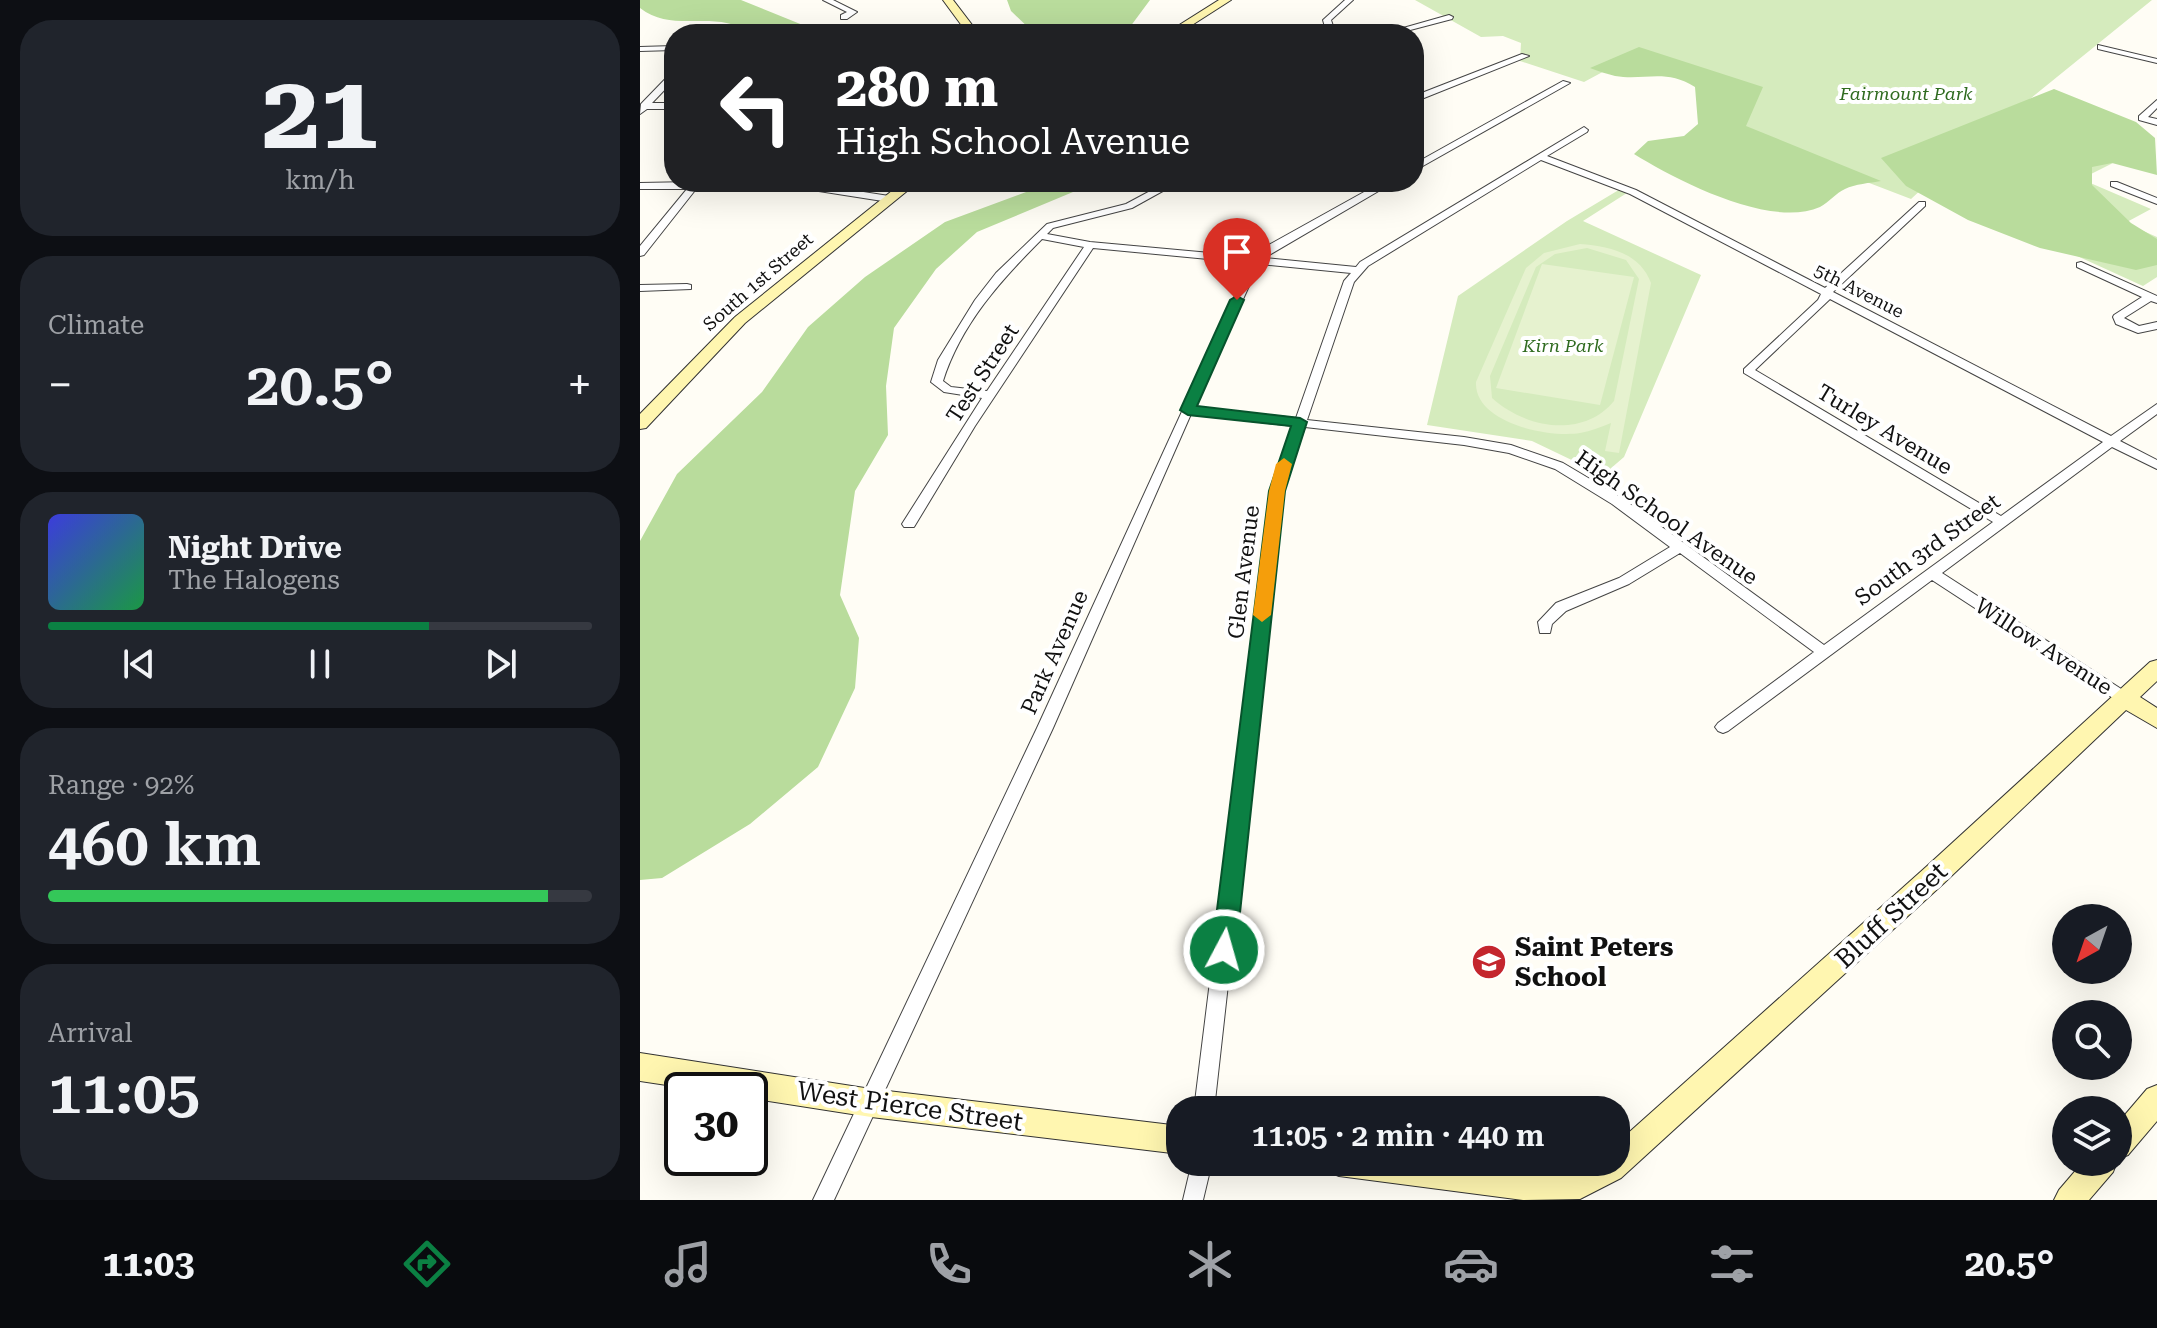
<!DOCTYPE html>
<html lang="en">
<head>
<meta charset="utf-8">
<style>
	:root { --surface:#171b24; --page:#20242c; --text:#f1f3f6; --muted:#9ea1a6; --line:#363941; --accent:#0b8043 }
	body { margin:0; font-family:"Roboto Serif",serif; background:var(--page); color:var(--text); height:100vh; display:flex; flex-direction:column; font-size:30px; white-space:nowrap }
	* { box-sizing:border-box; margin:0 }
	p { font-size:26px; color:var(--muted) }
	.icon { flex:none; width:44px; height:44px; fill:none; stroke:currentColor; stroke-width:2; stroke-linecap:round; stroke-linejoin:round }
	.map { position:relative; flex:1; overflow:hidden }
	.drawer { display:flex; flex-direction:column; gap:20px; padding:20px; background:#0d0f14; width:640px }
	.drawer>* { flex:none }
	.banner { position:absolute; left:24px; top:24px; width:760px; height:168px; border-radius:32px; box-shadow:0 8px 32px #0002; background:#202124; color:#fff; overflow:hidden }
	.needle { width:52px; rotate:220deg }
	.tools { position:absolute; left:1412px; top:904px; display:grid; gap:16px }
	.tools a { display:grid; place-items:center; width:80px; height:80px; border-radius:50%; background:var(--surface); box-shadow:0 8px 32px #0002; font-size:40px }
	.speed { position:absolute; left:24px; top:1072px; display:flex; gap:16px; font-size:40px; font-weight:700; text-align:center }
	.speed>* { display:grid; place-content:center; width:104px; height:104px; border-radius:50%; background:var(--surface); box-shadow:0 8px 32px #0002; line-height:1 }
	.speed .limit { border:4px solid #111; border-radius:12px; background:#fff; color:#111 }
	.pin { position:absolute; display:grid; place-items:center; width:68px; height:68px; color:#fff; margin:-82px -34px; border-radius:50% 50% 50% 0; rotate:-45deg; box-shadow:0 0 8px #0007 }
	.pin .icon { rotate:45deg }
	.me { position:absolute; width:88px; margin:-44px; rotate:6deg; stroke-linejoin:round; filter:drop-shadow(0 0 6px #0008) }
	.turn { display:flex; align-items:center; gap:28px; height:168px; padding:0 40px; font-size:36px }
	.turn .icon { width:104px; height:104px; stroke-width:2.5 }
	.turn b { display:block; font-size:56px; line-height:68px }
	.big { font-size:60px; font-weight:600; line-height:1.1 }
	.drawer .tile { flex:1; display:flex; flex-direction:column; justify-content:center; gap:12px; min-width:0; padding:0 28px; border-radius:32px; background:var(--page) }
	.drawer .dial { align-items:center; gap:0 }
	.dial b { font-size:104px; line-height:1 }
	.song { display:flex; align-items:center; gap:24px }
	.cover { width:96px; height:96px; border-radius:12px; background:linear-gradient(135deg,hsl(240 70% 55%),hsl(140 70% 35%)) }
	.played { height:8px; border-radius:4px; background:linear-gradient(90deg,var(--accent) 70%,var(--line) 70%) }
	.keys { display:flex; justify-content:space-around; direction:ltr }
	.heat { display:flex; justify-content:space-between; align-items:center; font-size:44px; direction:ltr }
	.charge { height:12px; border-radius:6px; background:linear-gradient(90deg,#34c759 92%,var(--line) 0) }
	.trip { position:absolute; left:526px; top:1096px; width:464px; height:80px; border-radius:32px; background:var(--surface); box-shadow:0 8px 32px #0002; font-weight:600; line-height:80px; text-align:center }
	.tab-bar { display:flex; height:128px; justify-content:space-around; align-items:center; background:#090b0e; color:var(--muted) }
	.tab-bar .icon { width:56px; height:56px }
	.tab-bar .active { color:var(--accent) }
	.tab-bar b { font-size:36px; color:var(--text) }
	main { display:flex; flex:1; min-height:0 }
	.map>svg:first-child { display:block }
	.green { fill:#d5ebbd }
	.forest { fill:#b9dc9c }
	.pitch { fill:#e6f2cf; fill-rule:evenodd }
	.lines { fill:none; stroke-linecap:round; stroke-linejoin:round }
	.street-casing { stroke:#444; stroke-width:2 }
	.secondary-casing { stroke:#333; stroke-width:2 }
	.street { fill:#fff; fill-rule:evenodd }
	.secondary { fill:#fff6b0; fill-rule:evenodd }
	.route { fill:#0b8043; stroke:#07532c; stroke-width:2 }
	.slow { fill:#f59e0b }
	.labels { text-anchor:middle; stroke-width:8; stroke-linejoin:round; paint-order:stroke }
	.far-park-label { font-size:18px; font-style:italic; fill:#2f6b1f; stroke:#fff }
	.far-street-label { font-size:18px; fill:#111; stroke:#fff }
	.street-label { font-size:22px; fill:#111; stroke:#fff }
	.near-street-label { font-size:26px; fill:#111; stroke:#fff }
	.near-poi-label { font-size:26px; font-weight:bold; fill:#111; stroke:#fff; text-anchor:start }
</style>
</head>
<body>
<main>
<section class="drawer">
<div class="tile dial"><b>21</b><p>km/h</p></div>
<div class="tile"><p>Climate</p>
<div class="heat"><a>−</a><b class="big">20.5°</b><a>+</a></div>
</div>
<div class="tile">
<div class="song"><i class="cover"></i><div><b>Night Drive</b><p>The Halogens</p></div></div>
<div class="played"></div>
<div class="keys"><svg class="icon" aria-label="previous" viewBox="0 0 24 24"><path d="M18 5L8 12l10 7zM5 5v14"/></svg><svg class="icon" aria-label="pause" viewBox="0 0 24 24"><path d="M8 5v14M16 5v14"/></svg><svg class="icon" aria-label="next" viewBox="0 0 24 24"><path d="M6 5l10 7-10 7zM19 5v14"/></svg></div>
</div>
<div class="tile"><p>Range · 92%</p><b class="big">460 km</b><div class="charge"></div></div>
<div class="tile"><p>Arrival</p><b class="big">11:05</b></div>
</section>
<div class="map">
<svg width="1517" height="1200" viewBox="0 0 1517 1200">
	<rect width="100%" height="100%" fill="#fffdf5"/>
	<path class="green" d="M775 0H1512L1369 116 1481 159 1441 179 1511 209 1485 223 1517 237V277L1503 286 1299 193 1283 188 1271 199 1086 128 1110 89 998 53 944 82 880 61 881 43 863 36 841 37Z
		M982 188 990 191 943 221 1061 275 984 457 963 475 892 441 787 425 818 296 927 221Z"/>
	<path class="forest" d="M0 0H101L185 34H112C75 7 35 35 0 8Z
		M367 0H510L490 27 463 34 394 33 371 11Z
		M999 47 1123 87 1106 126 1241 181C1230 183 1215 184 1205 189 1196 193 1189 202 1180 207 1130 229 1036 180 994 154L1008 141 1044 136 1058 124 1055 87C1025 68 1005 81 975 76 967 74 958 71 950 68Z
		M1414 89 1496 122 1515 138 1517 175 1472 163 1452 167V185L1491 223 1517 239V265L1496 270 1400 248 1328 220 1266 186 1241 158Z
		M413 182H457L337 232 296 269 254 328 246 386 248 435 215 491 200 595 219 638 215 688 178 767 110 824 22 878 0 880V541L37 474 122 392 168 327 225 277 305 222Z"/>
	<path class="pitch" d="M940 244C969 246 1000 253 1011 283L979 453 965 451 971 423C961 427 951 431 940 433 908 438 834 423 836 382L886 268 904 253ZM947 248 986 260 999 279 974 401C943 439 885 428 852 398L850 376 896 267 915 254Z
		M902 264 994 277 960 405 856 388Z"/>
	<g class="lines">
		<g class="street-casing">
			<path id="street" d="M183 0H193L217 12 207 19H201V15L207 12Z
				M705 0H713L691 20 693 26 700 34H692L685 27 683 20Z
				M809 15 813 17 812 19 755 34H742Z
				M1458 45 1517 59V63L1458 49Z
				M34 46V50L0 51V47Z
				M882 54 889 56 774 102V96Z
				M31 73H34V80L12 103H34V109H7L0 114 1 104Z
				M923 81 930 83 774 171V164Z
				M1517 100V108L1508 117 1517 119V125L1499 120V116Z
				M944 127 948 130 947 132 907 156 996 190 1185 288 1279 202H1285V206L1193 292 1471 436 1517 404V414L1480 441 1517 460V469L1472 447 1302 573 1489 694 1492 698 1489 702H1479L1292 580 1088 731 1083 733 1078 731 1075 727 1078 723 1174 652 1040 553 989 584 926 611 912 624 910 633H900L898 622 916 603 979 578 1030 547 972 504 915 469 869 453 824 445 665 427 643 491 574 1110H554L631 491 653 426 551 414 413 728 194 1200H173L397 728 610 263 453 248 335 426 274 527H264L262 524 342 398 304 392 291 382 298 360 335 300 356 273 407 224 486 204 527 182H539L492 208 413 228 407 234 450 242 614 257 627 246 742 182H754L624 258 716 267 720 262ZM901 160 990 194 1181 294 1178 300 1104 369V373L1353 522 1184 645 982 498 923 463 871 445 824 437 667 420 714 282 728 266ZM402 239 444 247 347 391 311 387 303 381C321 324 361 280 402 239ZM619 264 711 273 704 281 656 418 554 407ZM1190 299 1463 442 1361 516 1115 370Z
				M52 182 166 183 249 196 254 199 249 202 166 189H56L4 255 0 256V246L47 189H0V183Z
				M1471 182H1477L1517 198V204L1471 186Z
				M1441 262 1517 296V303L1511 301 1484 318 1499 326 1517 322V329L1498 333 1476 324 1473 317 1474 315 1502 297 1437 267V263Z
				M47 284 51 285V289L0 291V285Z
				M552 1162H572L563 1200H543Z"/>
		</g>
		<g class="secondary-casing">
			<path id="secondary" d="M303 0H313L339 34H328Z
				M579 0H591L538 34H525Z
				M263 182H278L105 323 6 428 0 429V414L95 317Z
				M1517 660V681L1500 697 1517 708V728L1486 710 1304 883 981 1178 940 1199 883 1200 699 1176 689 1172 685 1162H814L912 1174 937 1170 952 1162H976V1144L1286 867 1510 662Z
				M0 1053 231 1089 540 1126V1154L231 1117 110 1098V1090H60L0 1081Z
				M1517 1085V1121L1488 1155 1478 1159V1123L1507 1089Z
				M1443 1162H1477L1473 1172 1449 1200H1414L1419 1190Z"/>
		</g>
		<use href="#street" class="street"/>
		<use href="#secondary" class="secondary"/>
	</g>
	<path class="route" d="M597 296 604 300 557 406 660 418 667 422 645 491 596 950 592 958 584 961 576 958 572 950 629 491 651 426 548 415 540 410 590 300Z"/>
	<path class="slow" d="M644 458 652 464 645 491 631 615 622 622 613 615 629 491 636 464Z"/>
	<defs>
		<g id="school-disc" transform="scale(1.8)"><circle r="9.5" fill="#c4262e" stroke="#fff"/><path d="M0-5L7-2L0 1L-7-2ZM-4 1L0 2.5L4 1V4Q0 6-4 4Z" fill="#fff"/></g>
	</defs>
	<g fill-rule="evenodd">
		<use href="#school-disc" x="849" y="962"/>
	</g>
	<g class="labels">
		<g class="far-park-label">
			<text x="1266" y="100">Fairmount Park</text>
			<text x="923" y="352">Kirn Park</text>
		</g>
		<g class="far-street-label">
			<text transform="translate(118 282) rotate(-41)" y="6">South 1st Street</text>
			<text transform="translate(1219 291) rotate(27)" y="6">5th Avenue</text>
		</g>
		<g class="street-label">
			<text transform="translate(342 373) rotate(-57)" y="8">Test Street</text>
			<text transform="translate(1245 429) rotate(31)" y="8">Turley Avenue</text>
			<text transform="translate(1027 517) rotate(35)" y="8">High School Avenue</text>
			<text transform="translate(1287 549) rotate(-36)" y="8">South 3rd Street</text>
			<text transform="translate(603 572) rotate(-83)" y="8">Glen Avenue</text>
			<text transform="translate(1404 646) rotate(33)" y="8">Willow Avenue</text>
			<text transform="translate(414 652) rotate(-66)" y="8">Park Avenue</text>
		</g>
		<g class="near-street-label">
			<text transform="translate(1251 915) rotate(-43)" y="9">Bluff Street</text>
			<text transform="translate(270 1106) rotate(8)" y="9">West Pierce Street</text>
		</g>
		<g class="near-poi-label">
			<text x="875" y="956">Saint Peters<tspan x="875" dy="30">School</tspan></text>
		</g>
	</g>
</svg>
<div class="tools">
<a><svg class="needle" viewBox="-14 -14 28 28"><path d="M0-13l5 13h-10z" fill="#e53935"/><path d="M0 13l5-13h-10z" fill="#9ea1a6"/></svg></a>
<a><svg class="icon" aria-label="search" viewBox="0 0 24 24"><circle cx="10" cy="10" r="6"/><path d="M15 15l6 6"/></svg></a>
<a><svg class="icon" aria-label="layers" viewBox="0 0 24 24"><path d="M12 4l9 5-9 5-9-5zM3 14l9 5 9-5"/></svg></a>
</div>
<div class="speed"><div class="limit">30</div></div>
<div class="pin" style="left:597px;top:300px;background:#d93025"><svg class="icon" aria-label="arrive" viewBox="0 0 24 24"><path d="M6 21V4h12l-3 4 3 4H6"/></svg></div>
<svg class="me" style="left:584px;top:950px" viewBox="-20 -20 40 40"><circle r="17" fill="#0b8043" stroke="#fff" stroke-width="3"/><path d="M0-11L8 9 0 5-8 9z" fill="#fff"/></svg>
<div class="trip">11:05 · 2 min · 440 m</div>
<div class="banner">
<div class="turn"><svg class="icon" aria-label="left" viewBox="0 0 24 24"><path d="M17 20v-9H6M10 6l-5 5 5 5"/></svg><div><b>280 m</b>High School Avenue</div></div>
</div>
</div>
</main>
<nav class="tab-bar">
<b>11:03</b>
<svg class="icon active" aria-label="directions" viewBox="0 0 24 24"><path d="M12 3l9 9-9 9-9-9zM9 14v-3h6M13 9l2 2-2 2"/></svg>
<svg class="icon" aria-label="music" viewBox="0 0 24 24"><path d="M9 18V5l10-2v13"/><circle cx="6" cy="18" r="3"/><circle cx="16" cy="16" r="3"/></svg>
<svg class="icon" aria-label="phone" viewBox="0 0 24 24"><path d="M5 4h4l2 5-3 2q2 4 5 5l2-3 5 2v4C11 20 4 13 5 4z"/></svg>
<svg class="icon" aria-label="climate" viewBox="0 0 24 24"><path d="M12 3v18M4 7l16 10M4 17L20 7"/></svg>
<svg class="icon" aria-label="car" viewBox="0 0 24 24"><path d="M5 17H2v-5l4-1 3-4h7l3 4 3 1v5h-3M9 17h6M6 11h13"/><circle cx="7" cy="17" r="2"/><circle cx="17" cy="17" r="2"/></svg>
<svg class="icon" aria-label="filters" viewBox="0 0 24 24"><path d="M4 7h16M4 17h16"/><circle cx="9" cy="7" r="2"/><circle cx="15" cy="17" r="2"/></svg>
<b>20.5°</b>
</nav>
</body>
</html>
